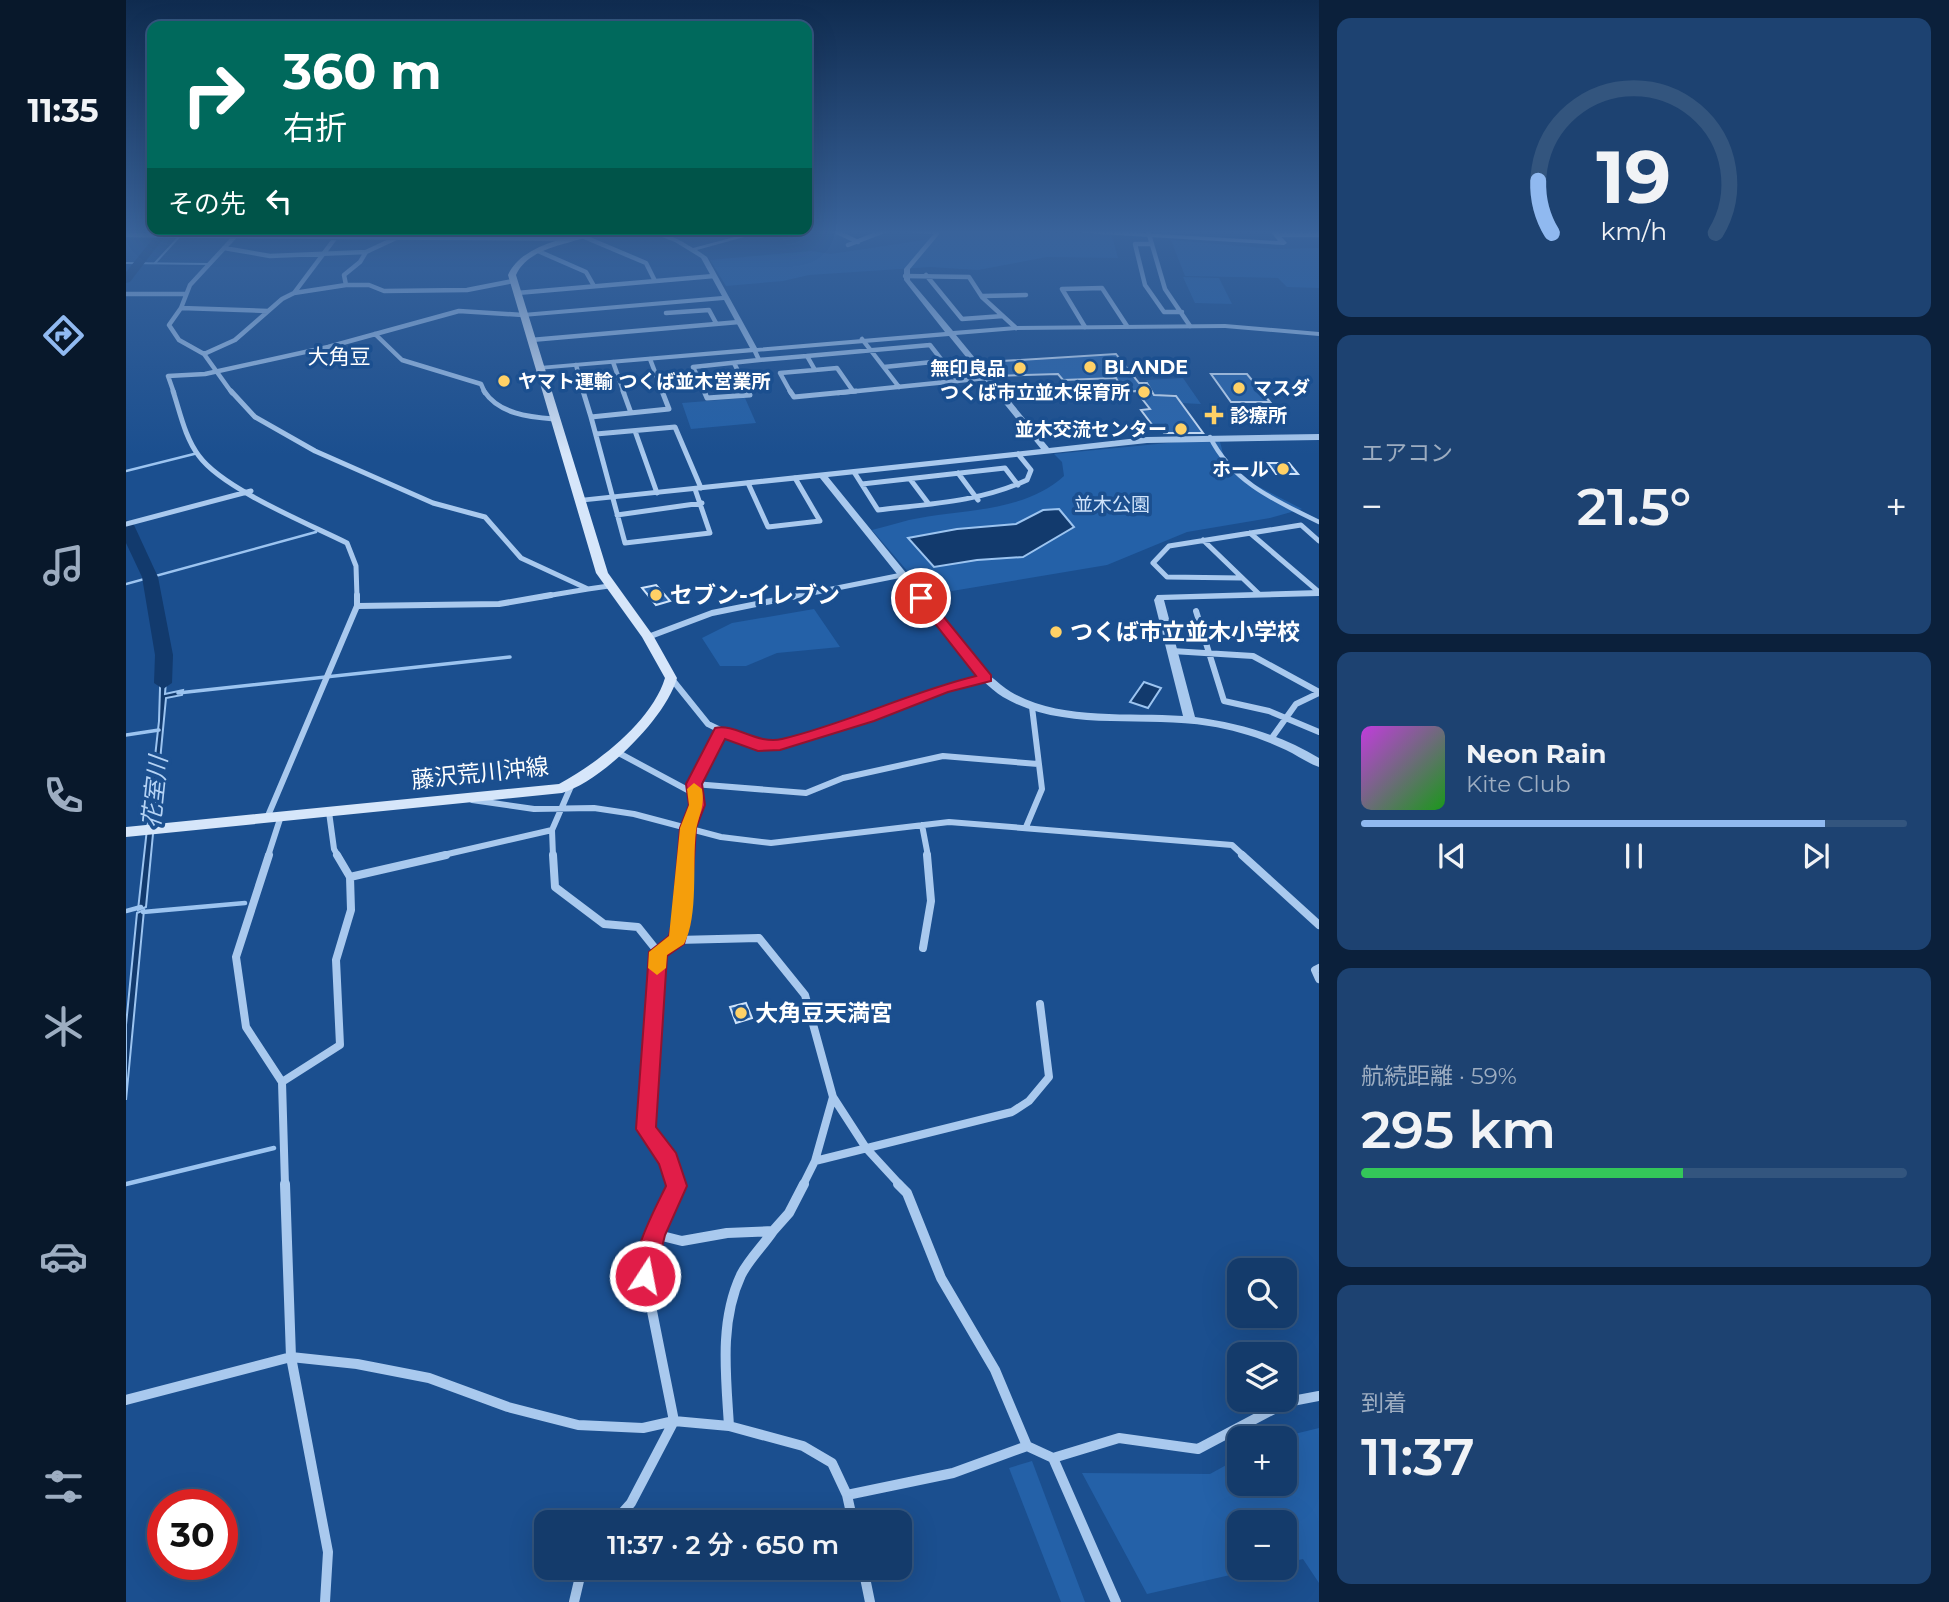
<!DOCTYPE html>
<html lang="ja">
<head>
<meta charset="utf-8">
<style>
	:root { --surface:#143b6b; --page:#1d4271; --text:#f1f3f6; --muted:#9dadc1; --line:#33557e; --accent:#90b9f0 }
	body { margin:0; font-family:Montserrat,"Noto Sans JP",sans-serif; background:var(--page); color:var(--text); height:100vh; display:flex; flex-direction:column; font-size:26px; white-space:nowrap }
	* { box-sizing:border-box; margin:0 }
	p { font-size:23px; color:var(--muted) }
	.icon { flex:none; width:38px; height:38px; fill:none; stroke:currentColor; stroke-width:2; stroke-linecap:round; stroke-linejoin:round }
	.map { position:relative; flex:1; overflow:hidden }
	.details { display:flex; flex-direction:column; gap:18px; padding:18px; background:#0b203b; width:630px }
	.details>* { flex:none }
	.guide { position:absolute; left:21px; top:21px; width:665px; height:214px; border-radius:14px; box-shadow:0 7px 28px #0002,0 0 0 2px var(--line); background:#00695c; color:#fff; overflow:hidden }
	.controls { position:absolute; left:1101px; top:1258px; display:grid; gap:14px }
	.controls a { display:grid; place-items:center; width:70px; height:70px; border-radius:14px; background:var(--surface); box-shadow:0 7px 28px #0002,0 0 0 2px var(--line); font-size:35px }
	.speed { position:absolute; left:21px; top:1489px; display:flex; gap:14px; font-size:35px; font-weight:700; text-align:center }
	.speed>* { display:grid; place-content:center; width:91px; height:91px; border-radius:50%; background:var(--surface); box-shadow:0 7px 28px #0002,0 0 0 2px var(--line); line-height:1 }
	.speed .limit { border:10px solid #d22; background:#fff; color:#111 }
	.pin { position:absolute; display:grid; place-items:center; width:60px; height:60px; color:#fff; margin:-30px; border:4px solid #fff; border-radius:50%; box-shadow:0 2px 7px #0007 }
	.me { position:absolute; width:77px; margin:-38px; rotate:11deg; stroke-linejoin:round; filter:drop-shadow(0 0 5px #0008) }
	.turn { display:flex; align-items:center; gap:24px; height:147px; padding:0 21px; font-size:32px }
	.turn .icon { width:91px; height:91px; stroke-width:2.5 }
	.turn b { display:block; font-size:49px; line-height:60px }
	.then { display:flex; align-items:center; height:66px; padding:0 21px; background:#0003; gap:14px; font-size:26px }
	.big { font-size:52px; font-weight:600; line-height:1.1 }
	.details .tile { flex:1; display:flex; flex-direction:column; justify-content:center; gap:10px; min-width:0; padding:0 24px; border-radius:14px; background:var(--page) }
	.details .dial { align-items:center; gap:0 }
	.dial svg { height:182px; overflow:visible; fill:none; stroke:var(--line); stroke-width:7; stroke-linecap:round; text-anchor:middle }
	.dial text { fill:var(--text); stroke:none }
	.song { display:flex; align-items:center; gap:21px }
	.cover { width:84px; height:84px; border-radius:10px; background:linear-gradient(135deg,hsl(290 70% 55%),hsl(120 70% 35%)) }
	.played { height:7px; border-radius:4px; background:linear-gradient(90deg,var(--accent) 85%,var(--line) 85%) }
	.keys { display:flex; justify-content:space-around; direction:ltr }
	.heat { display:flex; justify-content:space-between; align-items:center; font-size:38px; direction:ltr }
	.charge { height:10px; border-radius:5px; background:linear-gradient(90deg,#34c759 59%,var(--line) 0) }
	.trip { position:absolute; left:408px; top:1510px; width:378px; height:70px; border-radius:14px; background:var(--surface); box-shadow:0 7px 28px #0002,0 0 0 2px var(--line); font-weight:600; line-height:70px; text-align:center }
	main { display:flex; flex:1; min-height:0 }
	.menu { display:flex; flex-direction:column; width:126px; justify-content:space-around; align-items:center; background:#08182b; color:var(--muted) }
	.menu .icon { width:49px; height:49px }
	.menu .selected { color:var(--accent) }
	.menu b { font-size:32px; color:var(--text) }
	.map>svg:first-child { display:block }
	.green { fill:#2461a8 }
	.water { fill:#123a6d; stroke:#9cc4f0; stroke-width:2 }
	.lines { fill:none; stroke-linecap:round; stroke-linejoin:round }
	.stream-far3 { stroke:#9cc4f0; stroke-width:2 }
	.stream-far2 { stroke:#9cc4f0; stroke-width:2.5 }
	.stream-far1 { stroke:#9cc4f0; stroke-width:3.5 }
	.stream { stroke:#9cc4f0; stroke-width:4.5 }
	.river { fill:#123a6d; fill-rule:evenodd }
	.building { fill:#2a66ad; stroke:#cfe3fa; stroke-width:2 }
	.pedestrian { stroke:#a9c9ee; stroke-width:4.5 }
	.minor-far4 { stroke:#a9c9ee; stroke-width:4.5 }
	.minor-far3 { stroke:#a9c9ee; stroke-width:5 }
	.minor-far2 { stroke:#a9c9ee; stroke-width:6 }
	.minor-far1 { stroke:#a9c9ee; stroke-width:8 }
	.minor { stroke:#a9c9ee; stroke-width:10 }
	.tertiary { fill:#a9c9ee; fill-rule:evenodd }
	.secondary { fill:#d6e6fa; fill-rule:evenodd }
	.route { fill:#e11d48; stroke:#92132f; stroke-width:2 }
	.slow { fill:#f59e0b }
	.poi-dot { fill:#ffd166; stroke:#1b4f8f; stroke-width:2.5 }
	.labels { text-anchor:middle; stroke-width:7; stroke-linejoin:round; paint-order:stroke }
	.far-poi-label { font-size:19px; font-weight:bold; fill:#fff; stroke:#1b4f8f; text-anchor:start }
	.far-park-label { font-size:19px; fill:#cfe3fa; stroke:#1b4f8f }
	.far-quarter-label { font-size:21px; fill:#fff; stroke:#1b4f8f }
	.poi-label { font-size:23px; font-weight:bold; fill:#fff; stroke:#1b4f8f; text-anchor:start }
	.street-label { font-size:23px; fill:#fff; stroke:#1b4f8f }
	.water-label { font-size:24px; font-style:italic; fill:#b5d3f5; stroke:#1b4f8f }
</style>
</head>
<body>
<main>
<nav class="menu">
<b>11:35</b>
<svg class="icon selected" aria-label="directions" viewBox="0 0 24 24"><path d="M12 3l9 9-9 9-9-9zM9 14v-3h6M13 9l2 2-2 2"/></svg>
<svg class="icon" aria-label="music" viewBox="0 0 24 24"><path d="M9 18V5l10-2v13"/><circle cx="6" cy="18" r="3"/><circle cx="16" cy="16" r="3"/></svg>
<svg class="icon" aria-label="phone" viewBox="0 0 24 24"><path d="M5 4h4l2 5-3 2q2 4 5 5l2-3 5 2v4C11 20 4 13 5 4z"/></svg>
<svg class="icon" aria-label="climate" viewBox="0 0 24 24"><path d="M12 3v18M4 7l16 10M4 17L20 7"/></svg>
<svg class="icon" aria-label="car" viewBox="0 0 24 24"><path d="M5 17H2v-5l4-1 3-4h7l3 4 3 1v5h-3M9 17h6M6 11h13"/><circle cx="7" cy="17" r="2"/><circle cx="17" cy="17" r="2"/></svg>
<svg class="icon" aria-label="filters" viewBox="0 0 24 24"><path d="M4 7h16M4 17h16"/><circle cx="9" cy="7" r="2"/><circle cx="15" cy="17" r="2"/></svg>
</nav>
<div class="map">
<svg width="1193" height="1602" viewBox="0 0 1193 1602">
	<rect width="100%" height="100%" fill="#1b4f8f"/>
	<path class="green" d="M817 231 982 234 986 236 992 258 921 257 852 270 804 267 683 275 657 281 600 286 584 260 685 251 705 254 811 238Z
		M1045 240 1150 249 1193 248V288L1161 287 1152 278 1059 276Z
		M1057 277 1093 278 1106 304 1069 303Z
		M1057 378 1075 404 1055 403 1049 394H1029L1020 380Z
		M619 398 630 423 565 429 556 403Z
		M1093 438 1100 465 1116 478 1176 509 1144 518 1061 532 981 565 802 595 746 530C759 527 771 523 783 520 833 509 898 513 938 476L936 462 928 454Z
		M688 609 714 647 651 653 620 666H594L576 638 606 623Z
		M1193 1428V1583L1177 1559 1159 1563 1158 1522H1113V1568H1135L1021 1594 956 1473 1084 1474 1113 1458V1484H1158V1438H1152Z
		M906 1461 959 1602H935L883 1468Z"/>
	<path class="water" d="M933 509 948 527 897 557 851 560 808 567 782 538 831 529 890 524 917 510Z
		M42 654 39 694 57 690 56 695 40 698 20 907 12 910 33 721 35 656Z
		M1018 682 1035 688 1022 708 1004 702Z
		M18 910 0 1100V1025L11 913Z"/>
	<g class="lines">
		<path class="stream-far3" d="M0 263 82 264
			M29 263 54 236"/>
		<path class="stream-far2" d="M0 471 68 454
			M0 584 190 532"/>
		<path class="stream-far1" d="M52 693 384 657
			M0 735 33 730"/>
		<path class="stream" d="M0 911 15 907
			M17 912 119 903
			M0 1184 148 1148"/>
		<path class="river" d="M33 231H43L4 282 0 283V272Z
			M0 520 8 525 32 577 47 655 46 683 37 689 28 683 29 655 16 577 0 543Z"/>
	</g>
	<path class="building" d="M990 354 1013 383H1021L1028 395 1050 396 1077 433H1038L1032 425 1027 426 1015 410 1024 409 1010 391 998 392 990 378 937 380 932 374 868 376 860 362Z
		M1085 374H1121L1144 402H1105Z
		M1142 463H1163L1172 474H1150Z
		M530 585 544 601 530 605 516 588Z
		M620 1003 626 1018 610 1023 604 1007Z"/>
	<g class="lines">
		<path class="pedestrian" d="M1084 437C1106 482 1150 501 1193 522"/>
		<path class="minor-far4" d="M613 231 624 234
			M709 231 732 242
			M788 231 812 232
			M1022 231 1039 289 1064 326
			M0 235 444 239
			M1151 235H1193
			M456 236 520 263 529 281
			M1026 244H1009L1019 285 1038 312H1056
			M722 245 758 231
			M98 248 144 256 240 252 285 231
			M412 251 460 272 468 286
			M800 275 836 319 877 316
			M779 276 843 277 856 297 890 328
			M220 285 218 275 234 262 240 252
			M168 293 210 237
			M391 293 588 276
			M0 294H59
			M857 296 900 295
			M55 308 142 311
			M540 313 583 310 590 323
			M959 327 936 289 976 288 1001 326
			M249 334 276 360 355 384 359 393
			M736 339 773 387
			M405 340 613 322
			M628 349 633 360 681 356 689 370 654 373 665 393
			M78 354 109 340 156 299 168 293 220 285H243L258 291 341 290 387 281
			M681 356 804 345 832 381
			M524 359 537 393
			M487 362 498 393
			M608 363 623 393
			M450 365 458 393
			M758 367 816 361
			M689 370 711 368 727 391
			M48 393 42 376 79 374 202 347 333 311 397 315
			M106 393 78 354 53 340 43 325 55 308 64 285 114 231
			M579 393 567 367 633 360
			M712 393 860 378"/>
		<path class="minor-far3" d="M47 391C54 412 59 438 73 456 97 489 183 524 221 543L230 566 231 597
			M105 391 129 417 189 451 307 503 359 517 395 558 462 589 483 586
			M358 391C373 414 403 417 428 419
			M457 391 465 417 543 409 536 391
			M497 391 505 413
			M578 391 581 398 624 395 622 391
			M664 391 668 397 730 391
			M465 417 499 543 584 533 569 489
			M509 431 531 493
			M470 434 549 427 575 488
			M728 472 752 510C803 504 853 502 901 480L905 470 892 454
			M832 473 852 500
			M784 479 802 503
			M622 483 642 527 694 521 669 478
			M736 484 879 468 892 485
			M491 515 576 503
			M0 524 125 491
			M1124 533 1193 592
			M1077 540 1133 594
			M1115 578 1041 577 1027 563 1043 546 1175 525 1193 541
			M414 597 462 589
			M666 597 776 575"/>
		<path class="minor-far2" d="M231 606 373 604 425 595
			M1070 611 1098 701 1143 711 1193 732
			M522 637 586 613 675 595
			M1046 651 1127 656 1193 692
			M545 678 582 724 619 742 643 747 742 718 818 688 860 678
			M1145 739 1170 704 1193 693
			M489 751 569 794
			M568 784 680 793 717 778 817 756 912 764
			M346 800 408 809 468 808 508 814 595 837 645 843 823 822 1106 845 1118 856
			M203 812 208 849 212 856
			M141 818 231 606V595
			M796 825 802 856
			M900 827 916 789 906 707
			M142 856 155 816
			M313 856 426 830
			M427 856 426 830 446 784
			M561 856 562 828 571 805 568 784 595 732"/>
		<path class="minor-far1" d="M143 855 110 957 120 1027 156 1082 159 1185
			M427 855 429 887 478 924 512 927 532 952 522 1054 520 1129 543 1160 550 1185
			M1116 855 1193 925
			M224 877 320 855
			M551 940 559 903 561 855
			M797 948 805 901 801 855
			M532 952 551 940 633 938 679 995 707 1097 740 1148 774 1185
			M1193 968 1189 970 1193 979
			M156 1082 214 1045 210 960 225 910 224 877 211 855
			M689 1161 707 1097
			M677 1185 689 1161 886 1112 903 1101 923 1077 914 1004"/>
		<path class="minor" d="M159 1184 165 1357 202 1552 199 1602
			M772 1184 781 1193 815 1278 869 1370 901 1446
			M528 1234 556 1241 601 1233 647 1231 663 1213 678 1184
			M0 1400 165 1357 231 1364 303 1378 382 1407 452 1425 517 1428 548 1421 603 1426 677 1446 706 1463 721 1495 727 1522
			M603 1426C600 1376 593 1322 615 1275 623 1259 637 1246 647 1231
			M721 1495 827 1473 901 1446 927 1458
			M488 1522 505 1503 548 1421 519 1276 528 1234 549 1184
			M737 1568 744 1602
			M448 1602 456 1568
			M990 1602 927 1458 993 1438 1072 1449 1161 1402 1193 1396"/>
		<path class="tertiary" d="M520 231C536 230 553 239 567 248L631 231H640L571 250 581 257 631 348 819 332 778 280V269L810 231H816L784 269V280L827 331 890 326 1099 324 1193 332V336L1099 328 890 330 830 335 923 448 1021 437 1193 434V440L1021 443 702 477 864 676C871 681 878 688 885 692 936 721 1001 712 1057 716L1028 600 1031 595 1193 590V596L1038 600 1069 717C1113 723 1155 735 1193 758V767C1181 763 1171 755 1160 750 1135 738 1109 730 1083 726 1016 715 938 733 877 697 870 693 863 686 856 680L694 478 451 503V499L454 498 915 449 823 336 411 370 410 368 414 366 624 348 598 300 397 317 393 315 397 313 596 296 575 258 549 242Z
			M953 231H983L1152 241 1144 231H1150L1161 243 1158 245 956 233Z"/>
		<path class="secondary" d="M465 231H476C450 245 404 244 390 275L482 573 528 637 551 678C540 718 476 781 436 793L0 837V827L433 784C472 763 526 721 539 678L516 637 470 573 382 275C395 246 437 239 465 231Z"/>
	</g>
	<linearGradient id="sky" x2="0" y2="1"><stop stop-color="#0f2b4f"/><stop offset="0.51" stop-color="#39639b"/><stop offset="1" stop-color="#39639b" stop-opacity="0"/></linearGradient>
	<rect width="1193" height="455" fill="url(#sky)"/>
	<path class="route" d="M795 594 800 595 865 675V681L822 692 748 721 654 750 632 751 599 739 576 784 579 805 570 828 564 922 558 944 541 956 530 1127 550 1153 561 1186 539 1235 527 1284 519 1287 511 1284C501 1259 529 1209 540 1186L533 1164 510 1129 523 952 543 936 546 922 554 828 563 805 560 784 589 728C609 723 631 745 656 739 723 723 784 692 850 676L789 598Z"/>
	<path class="slow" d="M568 783 576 789C579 808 573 813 570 831 566 863 573 916 558 944L541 955 540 968 531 975 522 968 523 952 543 936 554 828 563 805 561 789Z"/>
	<g class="poi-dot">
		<circle cx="964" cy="367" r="7"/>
		<circle cx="894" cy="368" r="7"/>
		<circle cx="378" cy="381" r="7"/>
		<circle cx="1113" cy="388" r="7"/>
		<circle cx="1018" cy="392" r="7"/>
		<path d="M1084.5 404.5h7v7h7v7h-7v7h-7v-7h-7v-7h7z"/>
		<circle cx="1055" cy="429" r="7"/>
		<circle cx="1157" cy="469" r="7"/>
		<circle cx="530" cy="595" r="7"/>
		<circle cx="930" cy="632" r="7"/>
		<circle cx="615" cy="1013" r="7"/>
	</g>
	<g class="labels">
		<g class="far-poi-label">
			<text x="978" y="374">BLΛNDE</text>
			<text x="880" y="375" text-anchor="end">無印良品</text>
			<text x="392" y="388">ヤマト運輸 つくば並木営業所</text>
			<text x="1127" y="395">マスダ</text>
			<text x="1004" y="399" text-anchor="end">つくば市立並木保育所</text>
			<text x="1104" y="422">診療所</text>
			<text x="1041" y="436" text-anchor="end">並木交流センター</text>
			<text x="1143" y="476" text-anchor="end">ホール</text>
		</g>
		<g class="far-park-label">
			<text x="986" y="511">並木公園</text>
		</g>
		<g class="far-quarter-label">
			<text x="213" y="364">大角豆</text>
		</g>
		<g class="poi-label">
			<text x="544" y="603">セブン-イレブン</text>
			<text x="944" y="640">つくば市立並木小学校</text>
			<text x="629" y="1021">大角豆天満宮</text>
		</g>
		<g class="street-label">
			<text transform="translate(354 773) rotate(-6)" y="8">藤沢荒川沖線</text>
		</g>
		<g class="water-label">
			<text transform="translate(29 792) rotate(-84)" y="8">花室川</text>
		</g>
	</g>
</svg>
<div class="controls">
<a><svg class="icon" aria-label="search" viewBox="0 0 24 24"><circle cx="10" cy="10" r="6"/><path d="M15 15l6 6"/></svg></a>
<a><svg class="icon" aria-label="layers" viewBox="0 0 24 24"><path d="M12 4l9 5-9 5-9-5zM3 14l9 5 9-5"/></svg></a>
<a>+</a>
<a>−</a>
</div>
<div class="speed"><div class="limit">30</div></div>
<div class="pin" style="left:795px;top:598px;background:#d93025"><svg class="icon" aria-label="arrive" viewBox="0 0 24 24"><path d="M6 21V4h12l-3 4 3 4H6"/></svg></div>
<svg class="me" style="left:519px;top:1276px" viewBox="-20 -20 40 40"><circle r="17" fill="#e11d48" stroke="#fff" stroke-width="3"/><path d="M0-11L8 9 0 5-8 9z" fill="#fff"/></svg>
<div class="trip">11:37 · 2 分 · 650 m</div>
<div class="guide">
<div class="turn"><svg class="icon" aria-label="right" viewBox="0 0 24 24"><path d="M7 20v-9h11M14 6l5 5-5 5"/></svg><div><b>360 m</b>右折</div></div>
<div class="then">その先<svg class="icon" aria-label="left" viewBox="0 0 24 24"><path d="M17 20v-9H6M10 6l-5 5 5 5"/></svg></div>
</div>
</div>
<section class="details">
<div class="tile dial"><svg viewBox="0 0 100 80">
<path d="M14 69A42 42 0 1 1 86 69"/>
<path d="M14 69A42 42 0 0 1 8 46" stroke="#90b9f0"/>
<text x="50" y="56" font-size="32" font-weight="700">19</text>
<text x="50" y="72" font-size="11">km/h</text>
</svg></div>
<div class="tile"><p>エアコン</p>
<div class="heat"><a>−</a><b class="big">21.5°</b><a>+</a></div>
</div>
<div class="tile">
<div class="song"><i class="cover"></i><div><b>Neon Rain</b><p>Kite Club</p></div></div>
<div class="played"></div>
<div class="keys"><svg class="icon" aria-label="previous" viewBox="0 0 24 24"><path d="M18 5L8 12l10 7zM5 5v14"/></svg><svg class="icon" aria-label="pause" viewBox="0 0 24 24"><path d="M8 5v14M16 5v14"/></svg><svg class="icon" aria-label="next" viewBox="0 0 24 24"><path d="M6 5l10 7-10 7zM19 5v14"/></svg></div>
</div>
<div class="tile"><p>航続距離 · 59%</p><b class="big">295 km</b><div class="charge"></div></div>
<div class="tile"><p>到着</p><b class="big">11:37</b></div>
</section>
</main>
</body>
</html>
